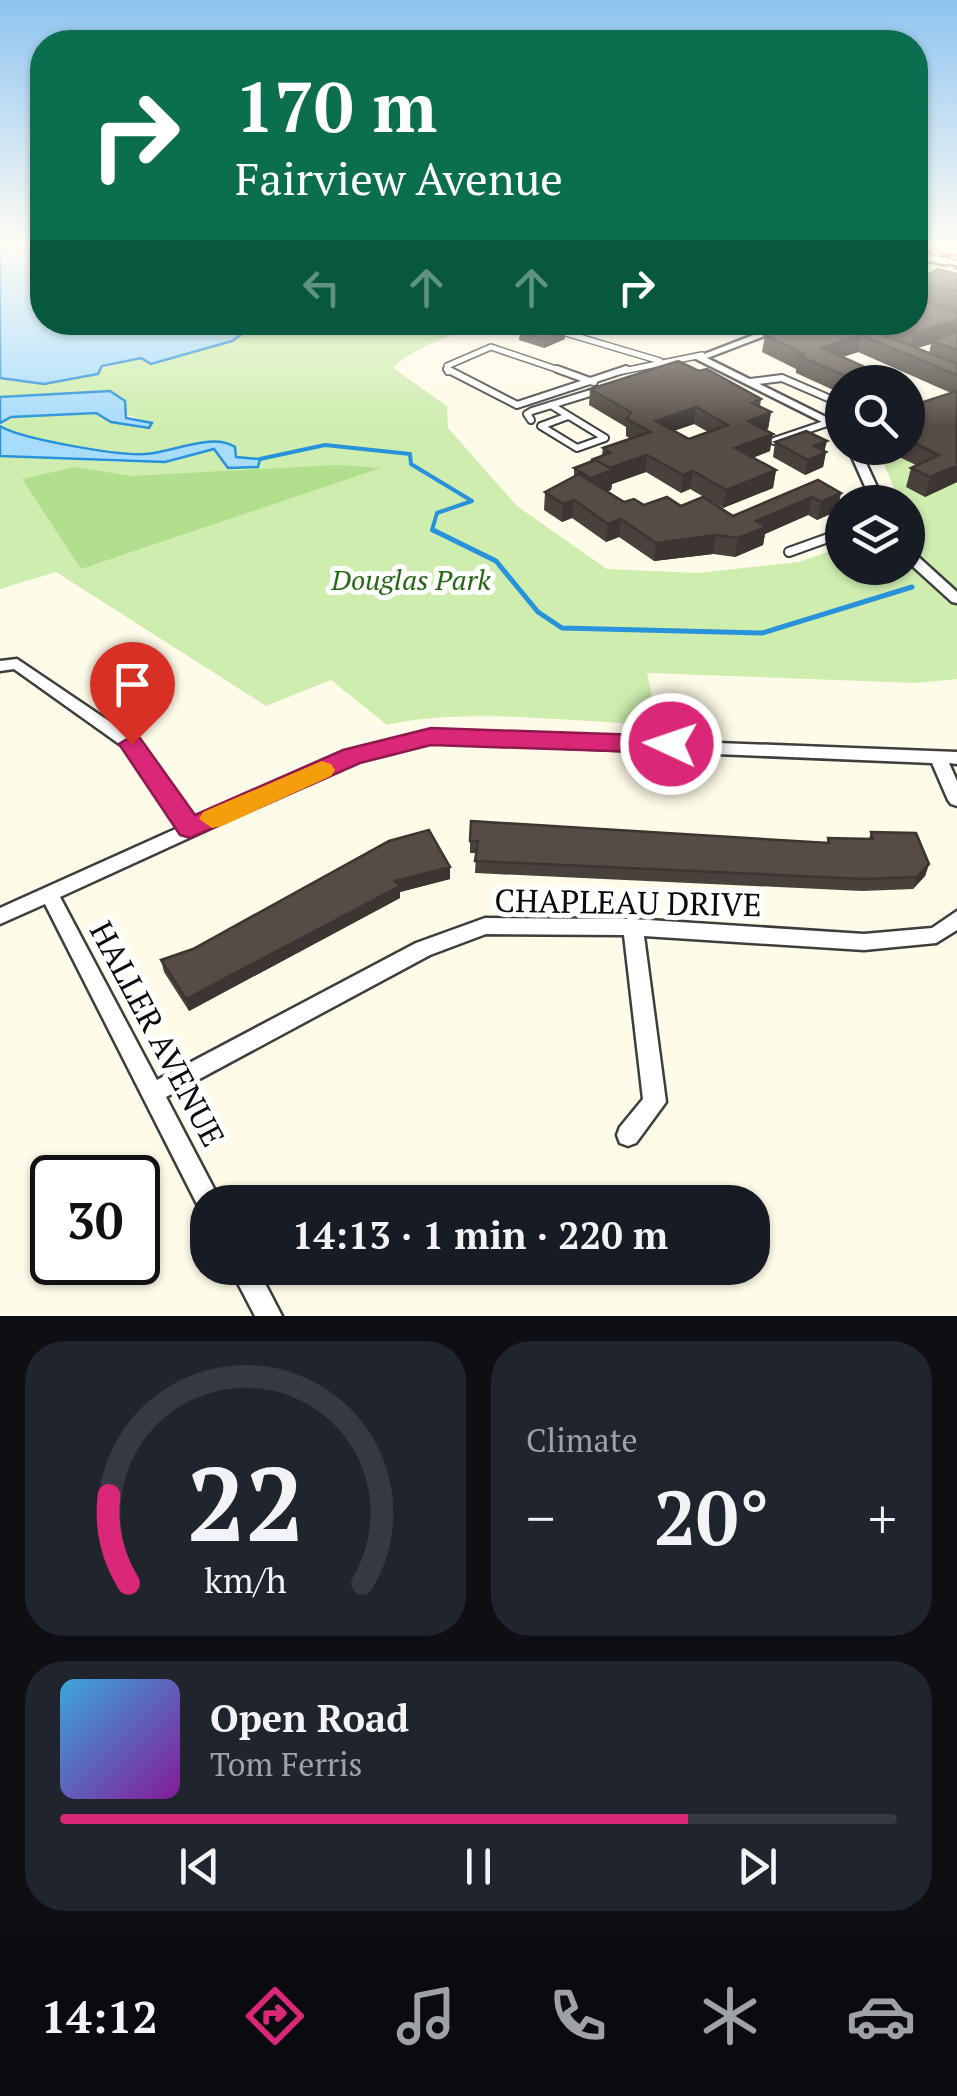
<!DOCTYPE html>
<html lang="en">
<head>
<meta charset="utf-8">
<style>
	:root { --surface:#171b24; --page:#20242c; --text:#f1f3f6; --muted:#9ea1a6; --line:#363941; --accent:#db2777 }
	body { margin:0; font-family:"PT Serif",serif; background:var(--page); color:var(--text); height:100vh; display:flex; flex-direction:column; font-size:38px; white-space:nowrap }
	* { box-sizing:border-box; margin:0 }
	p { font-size:32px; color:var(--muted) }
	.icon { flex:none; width:55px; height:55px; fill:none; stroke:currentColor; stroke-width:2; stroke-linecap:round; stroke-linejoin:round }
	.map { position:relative; height:1316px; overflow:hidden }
	.drawer { display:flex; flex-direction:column; gap:25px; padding:25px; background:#0d0f14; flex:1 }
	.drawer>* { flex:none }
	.top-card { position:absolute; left:30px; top:30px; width:898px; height:305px; border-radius:40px; box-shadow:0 2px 8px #0004; background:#0b6e4f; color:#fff; overflow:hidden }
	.controls { position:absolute; left:825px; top:365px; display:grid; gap:20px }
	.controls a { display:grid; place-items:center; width:100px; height:100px; border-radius:50%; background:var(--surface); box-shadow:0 2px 8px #0004; font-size:50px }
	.speed { position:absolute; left:30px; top:1155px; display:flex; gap:20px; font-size:50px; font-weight:700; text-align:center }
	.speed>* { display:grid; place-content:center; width:130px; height:130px; border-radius:50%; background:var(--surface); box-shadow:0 2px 8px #0004; line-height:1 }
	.speed .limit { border:5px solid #111; border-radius:15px; background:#fff; color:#111 }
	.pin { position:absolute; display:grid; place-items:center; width:85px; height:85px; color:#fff; margin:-102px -42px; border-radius:50% 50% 50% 0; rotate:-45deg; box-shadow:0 0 10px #0007 }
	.pin .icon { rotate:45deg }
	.me { position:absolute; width:110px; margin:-55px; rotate:273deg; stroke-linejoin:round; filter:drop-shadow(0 0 8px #0008) }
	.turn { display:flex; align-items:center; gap:35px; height:210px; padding:0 40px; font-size:45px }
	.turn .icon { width:130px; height:130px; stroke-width:2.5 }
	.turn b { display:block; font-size:70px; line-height:85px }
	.lanes { display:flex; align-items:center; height:95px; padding:0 40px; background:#0003; justify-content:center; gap:50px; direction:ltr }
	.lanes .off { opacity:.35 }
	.big { font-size:75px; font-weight:600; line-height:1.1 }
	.drawer .card { flex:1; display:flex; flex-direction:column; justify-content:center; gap:15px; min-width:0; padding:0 35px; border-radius:40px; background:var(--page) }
	.drawer .dial { align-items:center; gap:0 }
	.dial svg { height:260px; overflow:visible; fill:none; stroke:var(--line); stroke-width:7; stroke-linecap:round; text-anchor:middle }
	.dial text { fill:var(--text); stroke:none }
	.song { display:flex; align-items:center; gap:30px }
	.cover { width:120px; height:120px; border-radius:15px; background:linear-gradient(135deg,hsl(200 70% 55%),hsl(290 70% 35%)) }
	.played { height:10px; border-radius:5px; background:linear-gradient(90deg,var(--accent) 75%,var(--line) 75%) }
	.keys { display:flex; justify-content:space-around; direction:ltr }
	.heat { display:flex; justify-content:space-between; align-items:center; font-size:55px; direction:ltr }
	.drawer .tiles { flex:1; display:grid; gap:25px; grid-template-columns:1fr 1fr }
	.card:last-child { grid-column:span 2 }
	.trip { position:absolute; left:190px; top:1185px; width:580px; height:100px; border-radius:40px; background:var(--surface); box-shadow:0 2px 8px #0004; font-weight:600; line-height:100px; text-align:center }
	.tab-bar { display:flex; height:160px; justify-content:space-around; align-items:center; background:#090b0e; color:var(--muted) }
	.tab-bar .icon { width:70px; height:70px }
	.tab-bar .current { color:var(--accent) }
	.tab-bar b { font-size:45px; color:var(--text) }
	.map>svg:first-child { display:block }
	.green { fill:#cfedaf }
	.forest { fill:#b2df8d }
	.water { fill:#a8dcfc; stroke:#2892da; stroke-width:2.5 }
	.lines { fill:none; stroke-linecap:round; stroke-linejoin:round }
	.stream-far1 { stroke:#2892da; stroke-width:4 }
	.stream { stroke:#2892da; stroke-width:5 }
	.service-far2-casing { stroke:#3e3e3e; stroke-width:8 }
	.service-far1-casing { stroke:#3e3e3e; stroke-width:10 }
	.service-casing { stroke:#3e3e3e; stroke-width:12 }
	.minor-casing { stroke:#3e3e3e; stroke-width:5 }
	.secondary-casing { stroke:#2d2d2d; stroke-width:6 }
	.service-far2 { stroke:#fff; stroke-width:5 }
	.service-far1 { stroke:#fff; stroke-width:6 }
	.service { stroke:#fff; stroke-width:8 }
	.minor { fill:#fff; fill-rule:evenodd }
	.secondary { fill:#fff5a4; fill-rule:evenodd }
	.rail-casing { stroke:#c7171f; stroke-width:5 }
	.rail { stroke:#fff; stroke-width:2.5; stroke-dasharray:9; stroke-linecap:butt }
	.wall { fill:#49413c; fill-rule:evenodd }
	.shaded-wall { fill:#3c3531 }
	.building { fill:#554c46; stroke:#3c3531; stroke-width:2.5; fill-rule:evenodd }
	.route { fill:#db2777; stroke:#8e194d; stroke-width:2.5 }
	.slow { fill:#f59e0b }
	.labels { text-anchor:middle; stroke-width:10; stroke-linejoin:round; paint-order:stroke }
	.park-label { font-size:28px; font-style:italic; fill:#276816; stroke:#fff }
	.near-street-label { font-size:32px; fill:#0b0b0b; stroke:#fff }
</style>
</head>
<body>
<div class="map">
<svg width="957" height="1316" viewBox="0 0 957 1316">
	<rect width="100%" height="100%" fill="#fffbe9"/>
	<path class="green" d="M237 323H549C519 334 499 323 471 330 446 336 411 350 393 368L447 406 448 428 517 506 607 569 697 573 799 562 842 547V568H908V502H900L877 448H908V408L938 396 957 403V679L916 683 647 673 658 725C578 722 464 707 387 725L331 680 266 706 56 572 0 589V447L27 458 125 462 138 455C109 449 15 442 0 423L11 417 96 413 111 422 148 428 152 423 61 393 0 397V378L44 384 141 358 151 364 232 341 245 331Z"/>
	<path class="forest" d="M338 465 381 468 81 569 22 479 75 467 131 476Z"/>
	<path class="water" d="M0 243H42V322H237L246 331 232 341 151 364 141 358 102 366 98 374 44 384 0 378Z
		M110 391 125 401 126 418 152 423 149 428 111 422 96 413 11 417 0 423V397Z
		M0 426C21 439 119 456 145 454 174 452 213 432 235 447L236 457 260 459 258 467 228 468 214 449 165 462 0 456Z"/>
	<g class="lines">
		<path class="stream-far1" d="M260 459 325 445 410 454 411 464 472 501 437 513 432 530 438 533"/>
		<path class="stream" d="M433 530 496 561 538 612 562 628 762 633 912 587"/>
		<g class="service-far2-casing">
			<path id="service-far2" d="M559 331 660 361
				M448 372 447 366 491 347 565 372
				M618 372 702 355"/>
		</g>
		<g class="service-far1-casing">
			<path id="service-far1" d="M447 369 517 405 590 381
				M557 369 590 381
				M590 381 594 382
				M590 381 626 369
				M750 382 782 378 842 404
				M551 405 605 438 577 448 541 426 568 416
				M531 420 527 414 532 411 600 390
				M774 441 830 422"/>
		</g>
		<g class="service-casing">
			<path id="service" d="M789 552 842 533"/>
		</g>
		<g class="minor-casing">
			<path id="minor" d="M949 266 956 268 915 285V279Z
				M787 322H801L707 358 842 425V432L694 358Z
				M848 448H859L884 502H872Z
				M908 551 913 552 957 592V603L952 602 908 562Z
				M17 659 137 740 194 820 346 752 431 732 957 752V764L949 763 957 781V806L951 804 948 800 932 763 431 742 357 761 60 897 157 1080 416 943 485 918 633 919 864 934 932 928 957 911V930L936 943 864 950 644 936 666 1102 636 1143 628 1146 620 1143 617 1135 620 1127 643 1099 624 935 486 934 430 955 166 1097 221 1202H208V1213L200 1210 45 904 0 924V908L180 827 125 748 14 669 0 671V661Z
				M230 1268H257L282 1316H255Z"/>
		</g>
		<g class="secondary-casing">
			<path id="secondary" d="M915 261 957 270V278L915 269Z"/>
		</g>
		<use href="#service-far2" class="service-far2"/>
		<use href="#service-far1" class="service-far1"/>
		<use href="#service" class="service"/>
		<use href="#minor" class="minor"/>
		<use href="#secondary" class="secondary"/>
		<g class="rail-casing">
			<path id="rail" d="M915 249 957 258"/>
		</g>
		<use href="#rail" class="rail"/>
	</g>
	<path class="wall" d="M957 274V482L925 497 906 487 911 468 916 465 895 455 896 449 895 448H908V407L951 393 858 352 842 357 889 378 888 382H842V394L796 373V369L762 352 765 335 803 322H915L917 298 921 280ZM881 324 879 333 868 328ZM931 344 929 353 917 348Z
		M565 330V339L544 348 519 340 520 332Z
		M590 389 761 399 760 407 771 412 768 429 765 430 770 451 753 458 776 470 773 488 723 508 690 489 681 493 646 472 612 484 611 490 607 491 624 502 644 505 681 506 733 516 818 480 841 493 837 511 817 520 808 515 765 534 763 545 735 557 713 554 654 561 619 537 606 542 572 518 562 522 544 510 545 492 574 477V468L602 455 603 448 631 439 626 436V427L589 405ZM694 424 708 432 689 439 674 431Z
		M775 442 824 451 826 452 823 467 805 475 773 457Z
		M871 832 929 864 925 876 913 889 862 891 475 873 476 853H470V841L827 843 828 838 869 839Z
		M450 867V879L400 892V898L189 1011 164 972 161 960Z"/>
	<path class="shaded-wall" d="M957 321V336L932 341 931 344 910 350 914 333Z
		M838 322H882L881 324 835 339 834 328Z
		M565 330V339L544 348V339Z
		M861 335 858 352 819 365 822 348Z
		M696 407 694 424 655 437 656 421Z
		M771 412 768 429 745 437 748 421Z
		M773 434 770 451 732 465 735 448Z
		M827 441 824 453 826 452 823 467 805 475 808 460 814 446Z
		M647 455 646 472 612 484 611 490 590 498 591 478 607 469Z
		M957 466V482L925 497 930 477Z
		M776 470 773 488 723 508 726 490Z
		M693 471 690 489 681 493 683 475Z
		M841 493 837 511 817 520 821 502Z
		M812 497 808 515 765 534 763 545 735 557 738 538 756 521Z
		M574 500 572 518 562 522 563 504Z
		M621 519 619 537 606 542 608 524Z
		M716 535 713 554 654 561 656 543Z
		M929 864 925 876 913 889 917 877Z
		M450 867V879L400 892V898L189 1011 186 999 395 881Z"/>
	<path class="building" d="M937 269 957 274V292L921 280Z
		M915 297 957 313V321L914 333 886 322H915Z
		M803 322H838L834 328 838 334 864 327 957 364V375L861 335 822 348 889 378 878 382H860L799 356 804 354 765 335Z
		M542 323 565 330 544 339 520 332Z
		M957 332V350L932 341Z
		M678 361 699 371 707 369 761 399 752 403 771 412 748 421 773 434 735 448 776 470 726 490 693 471 683 475 647 455 610 468 596 460H591L610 453 603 448 650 432 627 419 631 412 590 389ZM696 407 728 425 689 439 656 421Z
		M957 391V466L930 477 911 468 939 455 908 440V407Z
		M806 431 827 441 814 446 826 452 808 460 775 442Z
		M596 460 613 470 591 478 574 468Z
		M579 474 624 502 634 499 644 505 667 497 681 506 703 497 733 516 818 480 841 493 821 502 812 497 756 521 766 527 738 538 716 535 656 543 621 519 608 524 574 500 563 504 545 492Z
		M471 821 829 843 828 838 873 839 871 832 916 833 929 864 917 877 865 879 475 861 478 841H470Z
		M429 830 450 867 395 881 400 886 186 999 161 960 193 949 389 841Z"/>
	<linearGradient id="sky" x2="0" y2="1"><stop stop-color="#8ec4f0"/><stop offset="0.57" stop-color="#fffdf5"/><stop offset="1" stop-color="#fffdf5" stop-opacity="0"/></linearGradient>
	<rect width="957" height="428" fill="url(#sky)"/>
	<path class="route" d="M431 728 671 736 683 744 671 753 431 745 360 763 190 838 180 835 119 744 132 736 140 738 195 815 343 750Z"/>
	<path class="slow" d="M322 761 331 764 335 770 331 776 222 826 212 828 199 819 203 812Z"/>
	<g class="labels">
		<g class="park-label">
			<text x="411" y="590">Douglas Park</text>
		</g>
		<g class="near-street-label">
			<text transform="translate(628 903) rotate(1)" y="11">CHAPLEAU DRIVE</text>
			<text transform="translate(157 1034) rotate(62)" y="11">HALLER AVENUE</text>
		</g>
	</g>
</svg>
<div class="controls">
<a><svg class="icon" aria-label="search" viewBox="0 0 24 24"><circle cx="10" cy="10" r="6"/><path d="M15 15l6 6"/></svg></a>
<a><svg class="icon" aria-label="layers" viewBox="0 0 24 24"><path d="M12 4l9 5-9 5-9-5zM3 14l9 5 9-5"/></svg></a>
</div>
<div class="speed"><div class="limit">30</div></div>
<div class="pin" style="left:132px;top:744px;background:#d93025"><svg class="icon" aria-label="arrive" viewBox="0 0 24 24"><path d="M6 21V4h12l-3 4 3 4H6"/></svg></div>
<svg class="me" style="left:671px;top:744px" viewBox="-20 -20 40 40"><circle r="17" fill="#db2777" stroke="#fff" stroke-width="3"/><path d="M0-11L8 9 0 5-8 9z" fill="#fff"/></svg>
<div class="trip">14:13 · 1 min · 220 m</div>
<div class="top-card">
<div class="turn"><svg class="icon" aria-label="right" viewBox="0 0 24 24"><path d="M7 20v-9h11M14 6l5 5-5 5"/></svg><div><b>170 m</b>Fairview Avenue</div></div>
<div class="lanes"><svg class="icon off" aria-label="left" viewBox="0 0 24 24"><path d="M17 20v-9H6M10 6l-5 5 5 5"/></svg><svg class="icon off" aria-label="ahead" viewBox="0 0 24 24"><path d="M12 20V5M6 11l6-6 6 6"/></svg><svg class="icon off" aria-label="ahead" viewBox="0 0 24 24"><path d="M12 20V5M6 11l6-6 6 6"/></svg><svg class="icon" aria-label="right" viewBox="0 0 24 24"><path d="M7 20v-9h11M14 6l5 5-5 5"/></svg></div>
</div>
</div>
<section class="drawer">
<div class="tiles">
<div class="card dial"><svg viewBox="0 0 100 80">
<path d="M14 69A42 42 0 1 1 86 69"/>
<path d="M14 69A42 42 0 0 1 8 42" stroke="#db2777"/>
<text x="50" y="56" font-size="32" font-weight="700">22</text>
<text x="50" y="72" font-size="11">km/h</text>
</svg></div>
<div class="card"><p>Climate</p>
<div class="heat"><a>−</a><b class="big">20°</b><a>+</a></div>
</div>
<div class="card">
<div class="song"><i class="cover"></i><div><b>Open Road</b><p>Tom Ferris</p></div></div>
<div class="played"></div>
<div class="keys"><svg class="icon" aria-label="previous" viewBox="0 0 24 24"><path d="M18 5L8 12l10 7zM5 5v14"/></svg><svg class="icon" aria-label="pause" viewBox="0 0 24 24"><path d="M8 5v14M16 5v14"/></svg><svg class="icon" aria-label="next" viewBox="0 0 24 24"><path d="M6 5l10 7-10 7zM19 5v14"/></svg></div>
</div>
</div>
</section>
<nav class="tab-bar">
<b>14:12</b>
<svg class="icon current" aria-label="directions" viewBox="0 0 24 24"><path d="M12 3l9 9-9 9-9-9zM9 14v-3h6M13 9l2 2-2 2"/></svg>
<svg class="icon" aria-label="music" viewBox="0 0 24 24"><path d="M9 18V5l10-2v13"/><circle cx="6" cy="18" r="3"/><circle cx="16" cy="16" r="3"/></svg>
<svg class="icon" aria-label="phone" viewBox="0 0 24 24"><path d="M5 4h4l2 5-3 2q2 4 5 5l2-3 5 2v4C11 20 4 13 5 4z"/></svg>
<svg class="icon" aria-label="climate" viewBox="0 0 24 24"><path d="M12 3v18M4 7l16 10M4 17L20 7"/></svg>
<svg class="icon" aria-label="car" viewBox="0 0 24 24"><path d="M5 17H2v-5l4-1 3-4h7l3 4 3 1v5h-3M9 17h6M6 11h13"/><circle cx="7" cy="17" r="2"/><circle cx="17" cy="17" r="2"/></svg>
</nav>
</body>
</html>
